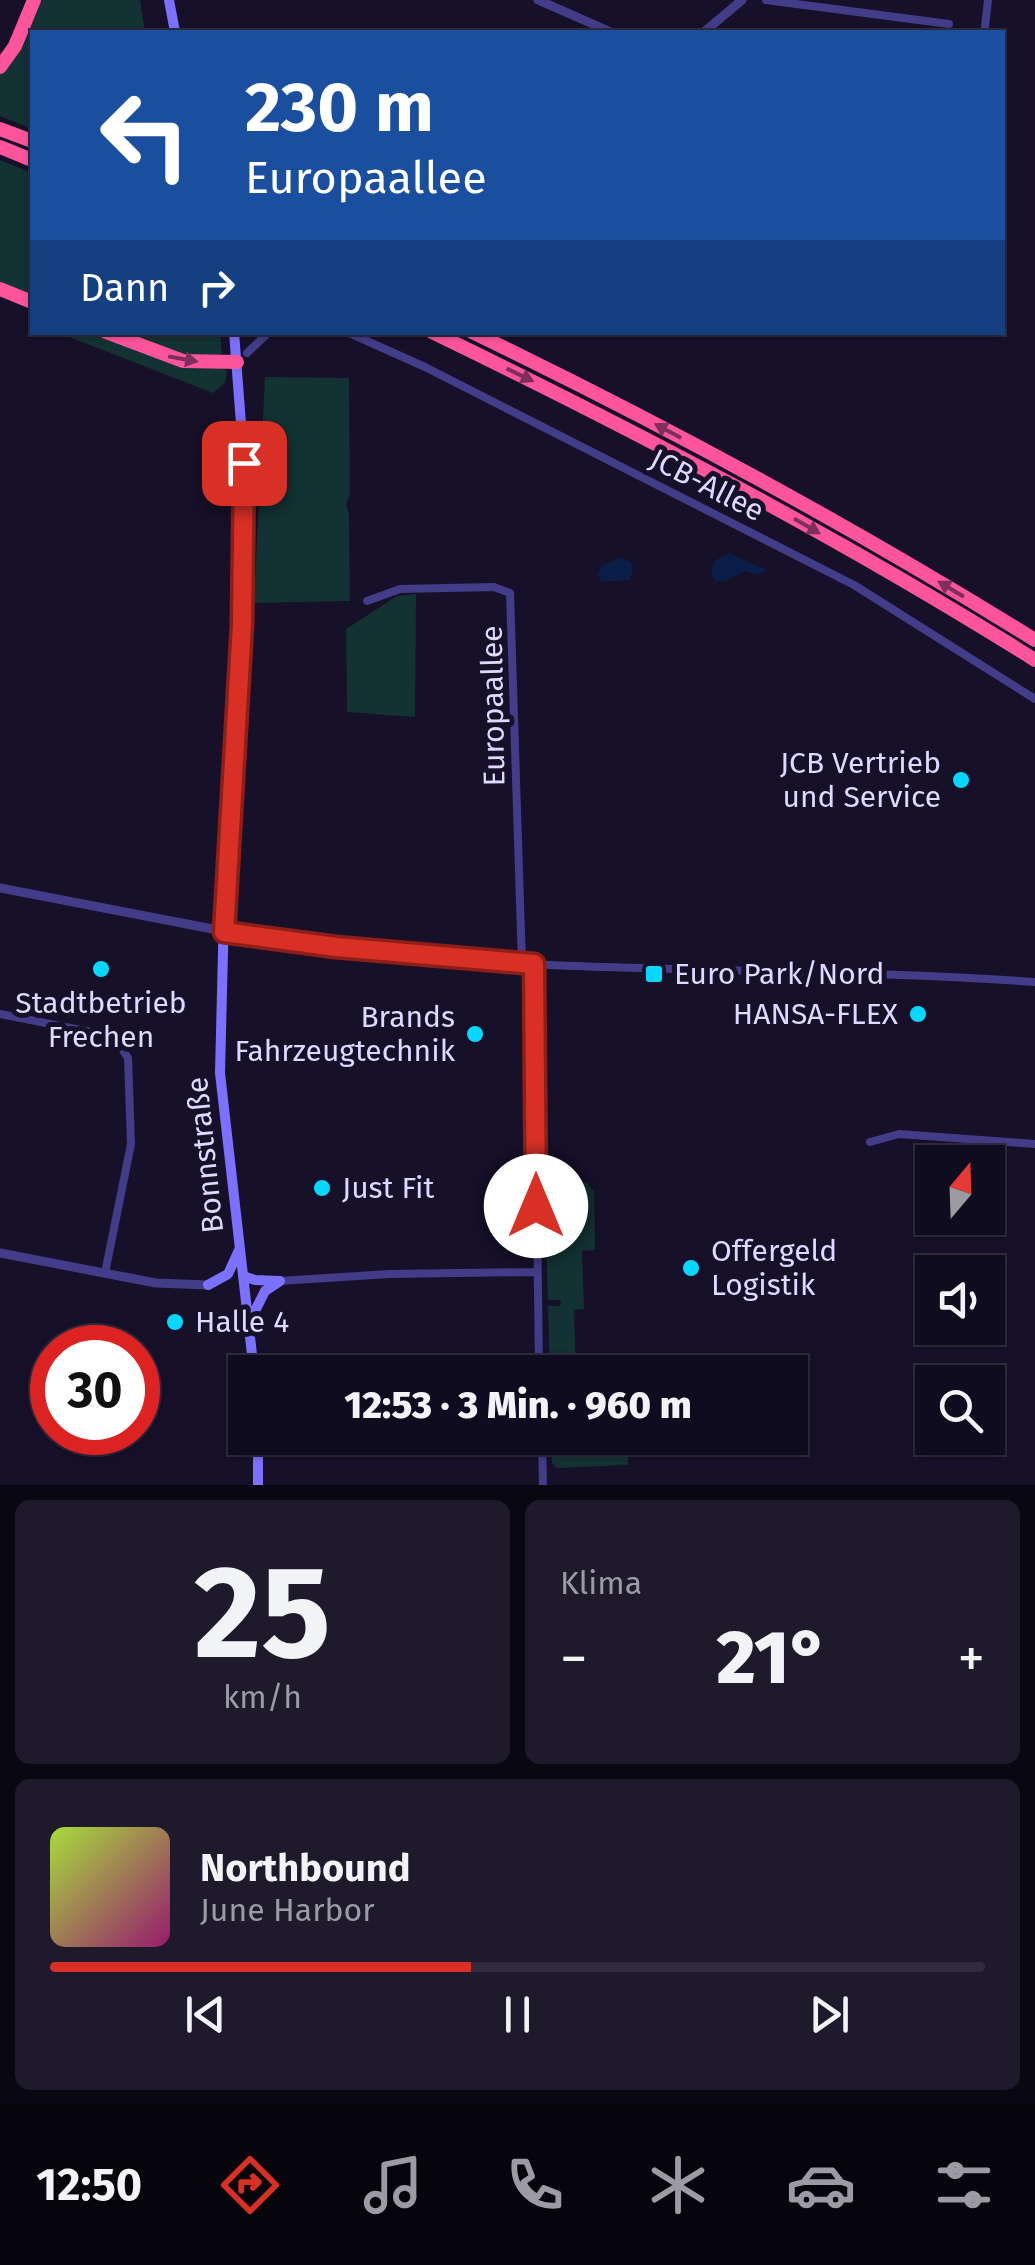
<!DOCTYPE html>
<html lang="de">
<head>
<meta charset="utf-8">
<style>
	:root { --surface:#100c1f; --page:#1e1a2c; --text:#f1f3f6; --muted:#9c9ba4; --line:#302c3d; --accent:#d93025 }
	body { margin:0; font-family:"Fira Sans",sans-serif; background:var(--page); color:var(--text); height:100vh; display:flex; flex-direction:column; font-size:38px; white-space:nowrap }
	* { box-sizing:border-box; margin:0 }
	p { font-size:32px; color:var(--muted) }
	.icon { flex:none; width:55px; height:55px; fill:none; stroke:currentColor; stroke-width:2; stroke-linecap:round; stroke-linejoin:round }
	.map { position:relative; height:1485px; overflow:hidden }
	.side { display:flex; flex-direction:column; gap:15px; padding:15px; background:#090711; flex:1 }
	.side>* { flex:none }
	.top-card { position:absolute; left:30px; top:30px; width:975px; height:305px; border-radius:0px; box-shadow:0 2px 8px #0004,0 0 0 2px var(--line); background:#1a4fa0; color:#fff; overflow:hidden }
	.needle { width:65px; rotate:19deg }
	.buttons { position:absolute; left:915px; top:1145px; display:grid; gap:20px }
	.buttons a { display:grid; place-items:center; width:90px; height:90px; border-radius:0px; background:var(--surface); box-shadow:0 2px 8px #0004,0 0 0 2px var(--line); font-size:50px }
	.speed { position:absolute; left:30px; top:1325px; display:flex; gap:20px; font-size:50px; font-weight:700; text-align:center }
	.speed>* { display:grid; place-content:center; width:130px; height:130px; border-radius:50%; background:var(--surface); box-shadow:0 2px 8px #0004,0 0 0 2px var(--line); line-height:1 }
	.speed .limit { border:15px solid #d22; background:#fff; color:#111 }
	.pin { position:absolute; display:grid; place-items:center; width:85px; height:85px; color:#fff; margin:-42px; border-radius:20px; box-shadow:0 5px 15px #0006 }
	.me { position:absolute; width:110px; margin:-55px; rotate:0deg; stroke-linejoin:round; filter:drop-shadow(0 0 8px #0008) }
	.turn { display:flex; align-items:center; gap:35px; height:210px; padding:0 50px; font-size:45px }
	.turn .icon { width:130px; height:130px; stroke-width:2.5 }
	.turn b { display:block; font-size:70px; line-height:85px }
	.then { display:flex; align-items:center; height:95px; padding:0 50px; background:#0003; gap:20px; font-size:38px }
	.big { font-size:75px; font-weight:800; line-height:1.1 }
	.side .widget { flex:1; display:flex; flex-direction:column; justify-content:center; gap:15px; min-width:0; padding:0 35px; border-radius:15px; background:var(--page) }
	.side .dial { align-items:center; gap:0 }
	.dial b { font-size:130px; line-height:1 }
	.song { display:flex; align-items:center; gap:30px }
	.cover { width:120px; height:120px; border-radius:15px; background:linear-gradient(135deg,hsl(80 70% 55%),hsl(320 70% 35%)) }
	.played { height:10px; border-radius:5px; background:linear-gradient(90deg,var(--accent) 45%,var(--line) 45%) }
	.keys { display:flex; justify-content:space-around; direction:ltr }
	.heat { display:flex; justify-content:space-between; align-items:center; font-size:55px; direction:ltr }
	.side .tiles { flex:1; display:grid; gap:15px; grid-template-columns:1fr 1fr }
	.widget:last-child { grid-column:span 2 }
	.trip { position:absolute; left:228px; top:1355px; width:580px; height:100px; border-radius:0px; background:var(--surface); box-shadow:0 2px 8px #0004,0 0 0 2px var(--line); font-weight:800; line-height:100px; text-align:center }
	.tab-bar { display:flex; height:160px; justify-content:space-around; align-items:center; background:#06050c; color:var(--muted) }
	.tab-bar .icon { width:70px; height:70px }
	.tab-bar .current { color:var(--accent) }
	.tab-bar b { font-size:45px; color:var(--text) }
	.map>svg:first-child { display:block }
	.green { fill:#133233 }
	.water { fill:#0b1e48 }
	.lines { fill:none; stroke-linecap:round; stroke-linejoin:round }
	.minor { stroke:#433c88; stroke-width:8 }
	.tertiary { stroke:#433c88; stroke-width:9 }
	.secondary { stroke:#7c70fe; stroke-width:10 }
	.motorway { stroke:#fe549c; stroke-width:14 }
	.oneway { fill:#7e2f5d }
	.route-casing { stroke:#8d1f18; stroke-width:25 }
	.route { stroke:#d93025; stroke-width:18 }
	.poi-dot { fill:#06d7fe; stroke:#161029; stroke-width:4 }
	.labels { text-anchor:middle; stroke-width:10; stroke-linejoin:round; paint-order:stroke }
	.street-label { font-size:30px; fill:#dfd9ff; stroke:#161029 }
	.poi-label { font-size:30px; fill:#dfd9ff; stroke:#161029; text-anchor:start }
</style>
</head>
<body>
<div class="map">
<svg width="1035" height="1485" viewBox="0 0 1035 1485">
	<rect width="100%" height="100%" fill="#161029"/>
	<path class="green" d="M38 0H140L145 32H32V129L0 116V72Z
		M0 160 32 173V299L0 285Z
		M59 333H95L163 360 222 368 227 371 225 383 213 393Z
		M119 333H220L222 353 217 357 178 354Z
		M265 377 349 378 350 495 346 504 349 515 350 601 254 603Z
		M416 594 415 717 347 712 346 629 397 596Z
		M587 1183 594 1191 595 1250 582 1251 584 1309 574 1310 576 1372H550L548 1306H560L561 1300H548L544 1184Z
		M551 1438H578L579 1443 633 1441 634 1448 628 1449V1465L557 1468 552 1463Z"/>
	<path class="water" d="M729 553 767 570 758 575 745 571 725 581H715L711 573 714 561Z
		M621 557 631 563 633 572 629 580 602 582 598 576 601 566Z"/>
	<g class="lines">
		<path class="minor" d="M766 0 949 24
			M985 27 988 0
			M347 332 425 367 854 585 1035 699
			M247 353 269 332
			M367 601 400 589 494 587 510 593 522 964
			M223 931C323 946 425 960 526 964 696 972 865 970 1035 982
			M534 965 539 1372
			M0 1014 106 1035 116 1039 128 1058 131 1144 105 1273
			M870 1142 899 1134 1035 1144
			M280 1281 389 1274 536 1272
			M542 1438 543 1485"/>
		<path class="tertiary" d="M538 0 611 32
			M704 32 742 0
			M0 888 223 931
			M0 1253 156 1283 208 1285"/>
		<path class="secondary" d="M169 0 175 32
			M234 332 244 463 245 537 224 911 220 1073 254 1372
			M243 1276 255 1280 279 1281
			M208 1285 228 1274 239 1250
			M249 1323 265 1291 280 1281
			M258 1438V1485"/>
		<path class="motorway" d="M0 67 15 46 34 0
			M0 129 32 141
			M0 147 32 160
			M0 289 32 302
			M106 332 183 361 237 362
			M432 332C638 432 841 538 1035 660
			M472 332C665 425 853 527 1035 640"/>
	</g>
	<defs><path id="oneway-solid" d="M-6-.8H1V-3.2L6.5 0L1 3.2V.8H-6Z" transform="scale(2.5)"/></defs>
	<g class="oneway">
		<use href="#oneway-solid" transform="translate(183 359) rotate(10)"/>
		<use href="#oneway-solid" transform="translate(520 375) rotate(26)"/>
		<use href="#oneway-solid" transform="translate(668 431) rotate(-152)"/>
		<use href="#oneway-solid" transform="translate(807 526) rotate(30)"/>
		<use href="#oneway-solid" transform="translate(951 589) rotate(-149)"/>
	</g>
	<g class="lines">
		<g class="route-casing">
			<path id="route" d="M244 463 242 625 224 932 336 947 534 964 536 1206"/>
		</g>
		<use href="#route" class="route"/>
	</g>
	<g class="poi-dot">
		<circle cx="961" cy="780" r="10"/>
		<circle cx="101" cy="969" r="10"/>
		<rect x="644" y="964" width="20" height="20" rx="5"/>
		<circle cx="918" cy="1014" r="10"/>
		<circle cx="475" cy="1034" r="10"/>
		<circle cx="322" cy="1188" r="10"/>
		<circle cx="691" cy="1268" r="10"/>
		<circle cx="175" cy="1322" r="10"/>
	</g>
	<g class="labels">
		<g class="street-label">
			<text transform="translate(707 485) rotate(27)" y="10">JCB-Allee</text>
			<text transform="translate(493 706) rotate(-91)" y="10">Europaallee</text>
			<text transform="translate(205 1155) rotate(-96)" y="10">Bonnstraße</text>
		</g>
		<g class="poi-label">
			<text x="941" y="773" text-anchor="end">JCB Vertrieb<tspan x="941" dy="34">und Service</tspan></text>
			<text x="674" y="984">Euro Park/Nord</text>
			<text x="101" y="1013" text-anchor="middle">Stadtbetrieb<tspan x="101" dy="34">Frechen</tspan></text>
			<text x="898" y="1024" text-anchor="end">HANSA-FLEX</text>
			<text x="455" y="1027" text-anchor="end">Brands<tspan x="455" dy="34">Fahrzeugtechnik</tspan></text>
			<text x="342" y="1198">Just Fit</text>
			<text x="711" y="1261">Offergeld<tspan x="711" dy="34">Logistik</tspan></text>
			<text x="195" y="1332">Halle 4</text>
		</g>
	</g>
</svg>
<div class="buttons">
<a><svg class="needle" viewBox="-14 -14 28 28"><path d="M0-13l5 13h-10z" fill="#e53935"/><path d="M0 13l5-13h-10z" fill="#9c9ba4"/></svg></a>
<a><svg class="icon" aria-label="sound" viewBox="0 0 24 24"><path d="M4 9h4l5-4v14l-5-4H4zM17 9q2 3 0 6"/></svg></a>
<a><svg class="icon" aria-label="search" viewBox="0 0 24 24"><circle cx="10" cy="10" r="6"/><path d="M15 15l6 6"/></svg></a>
</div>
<div class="speed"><div class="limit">30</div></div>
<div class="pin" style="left:244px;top:463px;background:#d93025"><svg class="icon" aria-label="arrive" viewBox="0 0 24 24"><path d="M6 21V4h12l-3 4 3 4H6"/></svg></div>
<svg class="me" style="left:536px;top:1206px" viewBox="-20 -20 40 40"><circle r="19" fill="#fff"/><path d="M0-13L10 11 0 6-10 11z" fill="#d93025"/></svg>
<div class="trip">12:53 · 3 Min. · 960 m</div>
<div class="top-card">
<div class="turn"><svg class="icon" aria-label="left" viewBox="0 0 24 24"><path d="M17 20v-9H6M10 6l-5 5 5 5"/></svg><div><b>230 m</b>Europaallee</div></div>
<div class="then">Dann<svg class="icon" aria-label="right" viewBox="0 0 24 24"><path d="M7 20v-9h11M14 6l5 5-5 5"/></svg></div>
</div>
</div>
<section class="side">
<div class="tiles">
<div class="widget dial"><b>25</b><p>km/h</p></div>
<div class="widget"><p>Klima</p>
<div class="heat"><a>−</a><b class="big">21°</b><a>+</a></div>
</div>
<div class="widget">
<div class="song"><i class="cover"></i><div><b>Northbound</b><p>June Harbor</p></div></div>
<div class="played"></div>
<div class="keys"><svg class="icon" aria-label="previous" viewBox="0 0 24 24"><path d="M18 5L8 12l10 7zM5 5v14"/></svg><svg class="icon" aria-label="pause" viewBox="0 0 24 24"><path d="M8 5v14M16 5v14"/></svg><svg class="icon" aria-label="next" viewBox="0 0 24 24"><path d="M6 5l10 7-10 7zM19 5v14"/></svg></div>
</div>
</div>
</section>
<nav class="tab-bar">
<b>12:50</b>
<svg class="icon current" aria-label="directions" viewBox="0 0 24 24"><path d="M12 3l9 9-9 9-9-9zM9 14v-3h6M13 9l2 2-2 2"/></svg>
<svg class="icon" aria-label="music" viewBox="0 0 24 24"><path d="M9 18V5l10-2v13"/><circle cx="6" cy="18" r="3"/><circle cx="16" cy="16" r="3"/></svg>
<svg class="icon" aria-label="phone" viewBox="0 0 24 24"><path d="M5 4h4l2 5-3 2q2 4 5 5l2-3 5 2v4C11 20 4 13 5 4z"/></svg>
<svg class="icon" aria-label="climate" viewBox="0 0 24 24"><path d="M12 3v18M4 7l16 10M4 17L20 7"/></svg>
<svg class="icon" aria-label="car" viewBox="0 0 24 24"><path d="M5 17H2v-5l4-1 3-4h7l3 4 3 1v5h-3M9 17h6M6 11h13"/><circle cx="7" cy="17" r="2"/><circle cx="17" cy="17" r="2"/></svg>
<svg class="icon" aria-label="filters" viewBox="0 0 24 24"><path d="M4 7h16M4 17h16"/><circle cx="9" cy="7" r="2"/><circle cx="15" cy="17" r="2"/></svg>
</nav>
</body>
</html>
